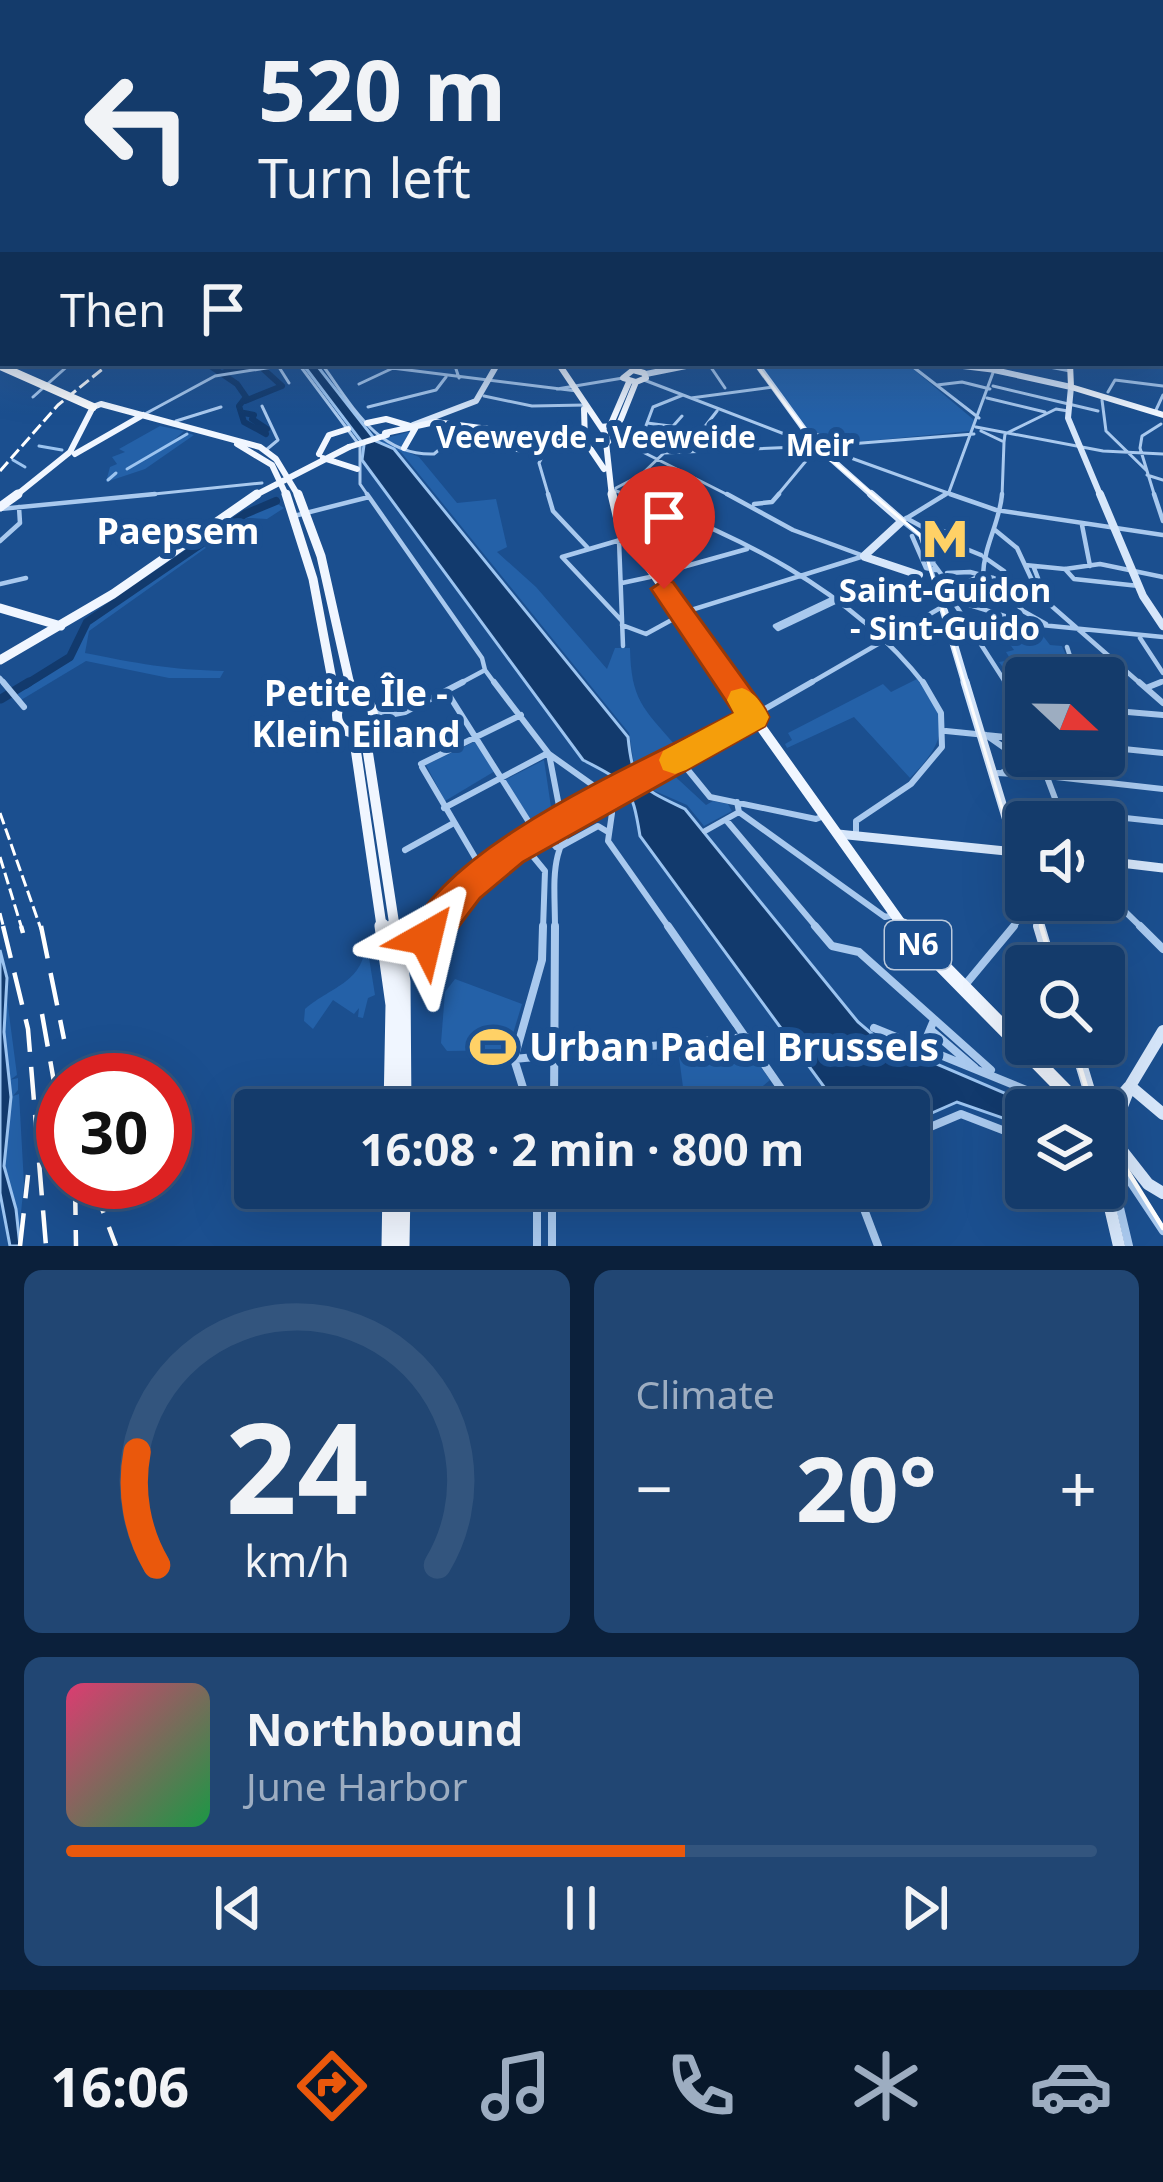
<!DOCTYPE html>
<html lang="en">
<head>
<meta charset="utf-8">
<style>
	:root { --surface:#143b6b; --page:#214673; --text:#f1f3f6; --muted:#9dadc1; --line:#33557e; --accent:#ea580c }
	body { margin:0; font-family:"Noto Sans",sans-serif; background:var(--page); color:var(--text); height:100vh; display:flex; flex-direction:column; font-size:45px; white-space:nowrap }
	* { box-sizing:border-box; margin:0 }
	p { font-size:39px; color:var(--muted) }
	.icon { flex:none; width:66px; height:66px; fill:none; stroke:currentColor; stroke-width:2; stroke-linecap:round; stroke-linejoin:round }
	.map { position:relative; height:1246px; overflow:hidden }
	.details { display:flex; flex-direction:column; gap:24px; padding:24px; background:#0b203b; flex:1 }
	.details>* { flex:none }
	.hud { position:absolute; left:0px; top:0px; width:1164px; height:366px; box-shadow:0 12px 48px #0002,0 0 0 3px var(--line); background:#143b6b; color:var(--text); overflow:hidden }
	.needle { width:78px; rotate:112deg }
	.tools { position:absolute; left:1005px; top:657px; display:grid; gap:24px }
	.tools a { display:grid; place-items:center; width:120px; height:120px; border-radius:12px; background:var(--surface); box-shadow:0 12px 48px #0002,0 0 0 3px var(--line); font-size:60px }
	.speed { position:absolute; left:36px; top:1053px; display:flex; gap:24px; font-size:60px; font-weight:700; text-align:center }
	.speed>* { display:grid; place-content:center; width:156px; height:156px; border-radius:50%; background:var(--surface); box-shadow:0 12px 48px #0002,0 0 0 3px var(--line); line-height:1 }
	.speed .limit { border:18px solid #d22; background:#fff; color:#111 }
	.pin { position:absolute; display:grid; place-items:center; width:102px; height:102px; color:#fff; margin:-123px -51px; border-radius:50% 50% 50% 0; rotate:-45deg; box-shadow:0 0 12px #0007 }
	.pin .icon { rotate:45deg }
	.me { position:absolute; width:132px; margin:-66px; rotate:37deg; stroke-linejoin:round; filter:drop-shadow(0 0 9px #0008) }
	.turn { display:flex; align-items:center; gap:42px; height:252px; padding:0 60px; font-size:54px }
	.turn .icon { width:156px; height:156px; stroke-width:2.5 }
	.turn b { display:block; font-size:84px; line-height:102px }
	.then { display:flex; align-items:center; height:114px; padding:0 60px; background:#0003; gap:24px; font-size:45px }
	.big { font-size:90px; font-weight:700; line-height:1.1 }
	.details .card { flex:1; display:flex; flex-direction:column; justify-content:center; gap:18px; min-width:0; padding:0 42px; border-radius:18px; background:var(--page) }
	.details .dial { align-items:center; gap:0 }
	.dial svg { height:312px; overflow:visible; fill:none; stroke:var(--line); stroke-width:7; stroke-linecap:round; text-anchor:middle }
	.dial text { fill:var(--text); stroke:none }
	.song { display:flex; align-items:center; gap:36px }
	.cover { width:144px; height:144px; border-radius:18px; background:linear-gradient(135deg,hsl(340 70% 55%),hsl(140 70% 35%)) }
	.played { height:12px; border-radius:6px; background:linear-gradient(90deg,var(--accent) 60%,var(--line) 60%) }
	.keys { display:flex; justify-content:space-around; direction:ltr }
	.heat { display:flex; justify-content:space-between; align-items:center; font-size:66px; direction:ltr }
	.details .tiles { flex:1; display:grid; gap:24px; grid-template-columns:1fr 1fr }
	.card:last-child { grid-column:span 2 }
	.trip { position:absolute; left:234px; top:1089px; width:696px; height:120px; border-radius:12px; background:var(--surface); box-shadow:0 12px 48px #0002,0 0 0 3px var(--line); font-weight:700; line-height:120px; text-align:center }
	.tabs { display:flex; height:192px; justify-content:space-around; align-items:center; background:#08182b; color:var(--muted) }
	.tabs .icon { width:84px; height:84px }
	.tabs .current { color:var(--accent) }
	.tabs b { font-size:54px; color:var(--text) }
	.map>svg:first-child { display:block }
	.green { fill:#2461a8 }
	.water { fill:#123a6d; stroke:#9cc4f0; stroke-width:3 }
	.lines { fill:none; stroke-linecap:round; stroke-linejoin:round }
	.stream { stroke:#9cc4f0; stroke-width:3 }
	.river-far2 { stroke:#123a6d; stroke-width:6 }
	.river-far1 { stroke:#123a6d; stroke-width:8 }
	.river { stroke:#123a6d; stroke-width:9 }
	.street-far3 { stroke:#a9c9ee; stroke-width:3 }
	.street-far2 { stroke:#a9c9ee; stroke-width:4.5 }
	.street-far1 { stroke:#a9c9ee; stroke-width:6 }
	.street { stroke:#a9c9ee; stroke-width:8 }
	.secondary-far3 { stroke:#d6e6fa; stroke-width:6 }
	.secondary-far2 { stroke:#d6e6fa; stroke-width:8 }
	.secondary-far1 { stroke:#d6e6fa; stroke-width:9 }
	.secondary { stroke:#d6e6fa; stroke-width:12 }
	.primary-far3 { stroke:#f0f6ff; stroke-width:6 }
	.primary-far2 { stroke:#f0f6ff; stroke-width:9 }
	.primary-far1 { stroke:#f0f6ff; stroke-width:10 }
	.primary { stroke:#f0f6ff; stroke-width:15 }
	.highway { stroke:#fff; stroke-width:8 }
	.tram-far1 { stroke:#fff; stroke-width:3 }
	.tram { stroke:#fff; stroke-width:4.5 }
	.rail-far1 { stroke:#fff; stroke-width:3; stroke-dasharray:12 4.5; stroke-linecap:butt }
	.rail { stroke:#fff; stroke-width:4.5; stroke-dasharray:33 15; stroke-linecap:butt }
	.street-bridge { stroke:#a9c9ee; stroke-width:6 }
	.primary-bridge { stroke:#f0f6ff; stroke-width:6 }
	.route { fill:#ea580c; stroke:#983908; stroke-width:3 }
	.slow { fill:#f59e0b }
	.labels { text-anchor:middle; stroke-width:12; stroke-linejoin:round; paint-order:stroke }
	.far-neighbourhood-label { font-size:30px; font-weight:bold; fill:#fff; stroke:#1b4f8f }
	.shield { fill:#1b4f8f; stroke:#bbcadd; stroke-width:3 }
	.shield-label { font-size:30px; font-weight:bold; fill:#fff }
	.poi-label { font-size:33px; font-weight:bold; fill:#fff; stroke:#1b4f8f }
	.neighbourhood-label { font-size:36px; font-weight:bold; fill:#fff; stroke:#1b4f8f }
	.near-poi-label { font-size:39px; font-weight:bold; fill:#fff; stroke:#1b4f8f; text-anchor:start }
</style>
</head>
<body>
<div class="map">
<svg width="1163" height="1246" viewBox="0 0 1163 1246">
	<rect width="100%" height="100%" fill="#1b4f8f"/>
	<path class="green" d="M757 363H906L974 420 970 431 838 444 810 433Z
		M160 426 184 431 166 447 188 433 194 435 145 469 106 482 110 467 117 464 112 457 125 452 119 449Z
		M412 431 403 450 419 457 457 503 496 499 507 547 497 552 536 587 607 669 615 648H630C631 700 643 708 676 746L683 748 652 769 647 763 635 770 629 733 401 452 376 441Z
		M276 503 284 508 267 519 248 518 89 631 85 653C135 663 172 670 224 671L220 678H169L86 661 21 700 17 692 72 660 82 632 93 621 250 512Z
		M1014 630 1040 632 1050 645 1062 646 1066 655 1054 657 1064 662 1071 678H1026V699L999 662 1011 660 1006 652 1014 650 1009 643 1014 641Z
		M917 679C953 719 945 743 910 778L854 717 787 748 785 744 792 740 788 733 883 684 891 692Z
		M476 741 495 771 445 801 426 765Z
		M544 760 551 807 535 827 505 780Z
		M667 769 706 805 713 801 728 804 732 811 704 826 687 805 648 788 643 783 649 786Z
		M366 939 375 995 368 998 363 1018 358 1017 359 1008 354 1014 333 1000 313 1029 304 1021 305 1009C333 985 365 983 366 939Z
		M455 979 522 1004 508 1050 447 1051 441 1043 445 992Z
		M7 999 17 1075 10 1080 18 1078V1090L13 1096 19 1094 24 1184 19 1231 4 1160 11 1097 4 1039Z
		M732 1052 761 1067 770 1080 735 1110H646V1106L685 1102 679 1057Z"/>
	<path class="water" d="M302 363H315L376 441 394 449 628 737C633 787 642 788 685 809L858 1022 878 1039 1044 1110H1026V1126L957 1102 909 1123V1110H841L640 836C632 786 628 783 583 760L362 460 364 445Z
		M0 950 7 978 4 1032 11 1097 4 1166 16 1209 20 1246H10L0 1193Z"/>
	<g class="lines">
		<path class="stream" d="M39 446 62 450
			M13 460 25 467
			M127 469 187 434
			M108 480 116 473"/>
		<path class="river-far2" d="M206 363 237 384 246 397 239 406 244 422 266 434
			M225 372 261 367 282 386 245 401
			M244 413 254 415 252 419 267 429"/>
		<path class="river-far1" d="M25 685 70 657 87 622 245 514 276 501"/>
		<path class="river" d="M1 699 29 682"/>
		<path class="street-far3" d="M0 333 3 337
			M321 363C351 404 377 456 434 454L446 444 544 453
			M352 363 577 391
			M454 363 459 378
			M708 363 725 388
			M908 363 979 418
			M1029 363 1070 371
			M277 364 289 383
			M1007 367 1014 363
			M644 380 800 440
			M359 384 391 369
			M937 385 962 382 990 389
			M993 386 1098 411
			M557 389 623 378
			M1108 392 1115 380 1163 386
			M484 396 532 406 585 405
			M33 397 71 363
			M691 398 773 387
			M987 398 1045 412
			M1102 400 1106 431 1146 470
			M262 406 278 440 266 450
			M368 407 436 390 446 377
			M1156 410 1163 395
			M717 411 703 429 726 439 731 450
			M143 415 215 376 298 363 360 446V484L369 497
			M176 421 221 407
			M647 423 693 429
			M674 425 682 416
			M976 427 1103 451 1163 454
			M981 431 1002 441
			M615 438 732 497
			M1004 442 1005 434 1056 409 1068 411
			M629 444 644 431 653 407 683 395
			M812 445 821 443
			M837 445 974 434
			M837 453 959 497
			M1147 475 1163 480
			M616 488 641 475 664 453 798 447
			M613 490 634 497
			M125 497 262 483
			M549 497 539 463 552 439
			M776 497 810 456
			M942 497 949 492 994 370
			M1002 497 1004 442
			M1155 497 1140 448 1142 436 1161 424"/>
		<path class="street-far2" d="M367 494 482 658 485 670
			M548 494 553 511 587 547
			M626 494C737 534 850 589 925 685
			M727 494 793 530 864 556
			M950 494 996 510 1163 535
			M1154 494 1163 521
			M754 504 772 502 779 494
			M0 509 155 494
			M294 516 369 497
			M906 518 930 531
			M1082 525 1090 566
			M938 529 955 535 958 545 944 548 931 542 928 534Z
			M995 530 1017 548 1038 593
			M912 536 926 568 936 570
			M619 540 623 646
			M0 541 20 523 19 507
			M937 545 933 563 944 578
			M959 546 981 555
			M984 557 1004 571
			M1025 565 1065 569 1100 564 1163 577
			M1034 568 1045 596
			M1065 569 1074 579 1139 586
			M947 573 970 572 1031 588 1142 685
			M654 575 747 549
			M983 575C984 545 1000 522 1002 494
			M993 578 1023 611 1046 624
			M622 583 650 577
			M970 583 994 581
			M0 584 26 578
			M940 596 1031 624 1163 637
			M961 598 957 594 960 586 979 576
			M832 599 775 626 778 629 835 602
			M960 600 955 604 1007 685
			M943 610 921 536 902 521 946 494
			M622 621 562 557 627 538
			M622 625 646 634 688 611 864 556
			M1140 638 1163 673
			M1067 647 1077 678
			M485 670 496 685
			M0 678 6 685
			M457 685 485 670
			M807 685 942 607
			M1154 685 1163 681"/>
		<path class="street-far1" d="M3 682 24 707
			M494 682 549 754 594 786 612 813 608 841 670 929
			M1005 682 1026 715
			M1139 682 1163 703
			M1146 688 1161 682
			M447 692 537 835
			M1104 710 1163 715
			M375 712H394L420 702
			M373 718 405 712 463 682
			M946 731 1026 739
			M986 735 1045 776
			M1104 747 1163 753
			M549 754 559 806 545 834 556 847
			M1039 756 1064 822
			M421 764 521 715
			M667 765 812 682
			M422 767 483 871
			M688 770 710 797 816 819 824 816
			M1003 772 1018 766V756L1026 752
			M998 773 1045 776
			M1047 776 1163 789
			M737 802 739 812 885 917 894 915
			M444 808 548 753
			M1060 811 1163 822
			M726 820 818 929
			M705 831 739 812
			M856 834V821L911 784 942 747 941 713 923 682
			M558 848 598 826 608 832
			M405 850 452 824
			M503 857 531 854 545 871 543 929
			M1104 891 1143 929
			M434 929 479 874 579 813
			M555 929C555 877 547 847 587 809
			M1011 929 1023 915H1034"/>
		<path class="street" d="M668 926 796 1110
			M815 926 832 946 859 952 991 1070
			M1140 926 1163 949
			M405 955 436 926
			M965 985 1014 926
			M874 1028 1063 1105
			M932 1031 975 1068
			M923 1046 934 1020
			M514 1059 746 1037
			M530 1110 514 1059 542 960 543 926
			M554 1110 555 926
			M909 1136 961 1114 1026 1139
			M1113 1156 1163 1231
			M1108 1157 1129 1246
			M537 1188V1246
			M552 1188V1246
			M856 1188 878 1246"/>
		<path class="secondary-far3" d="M756 363 809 436
			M938 363 996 370
			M994 370 1071 387 1068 418 1101 497
			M646 374 701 363
			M413 425 476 401 498 363
			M813 435 833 441 837 452 824 458 804 453 799 441Z
			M829 457 874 497"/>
		<path class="secondary-far2" d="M1100 494 1143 596 1163 626
			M864 556 902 521 871 494
			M865 557 919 575
			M944 611 966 685"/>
		<path class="secondary-far1" d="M965 682 1026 883
			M838 834 1026 853
			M1104 861 1163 868
			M1031 900 1040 929"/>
		<path class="secondary" d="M1039 926 1051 966
			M1075 1044 1095 1110
			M1131 1087 1163 1114
			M1104 1116 1129 1087
			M1113 1129 1130 1086 1163 1031
			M1119 1147 1148 1184 1163 1193
			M1104 1182 1119 1246"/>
		<path class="primary-far3" d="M558 363 605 433 612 497
			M1070 363 1071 387 1163 415
			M633 370 644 373 646 378 636 382 623 378Z
			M93 407 101 404 260 447 276 459 299 497
			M584 409 585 441 604 469
			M367 423 386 419 410 426
			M601 427 610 426 629 382
			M385 433 435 422 557 438 586 432
			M237 444 272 465 287 497
			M606 444 615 434 636 382
			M404 448 416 427
			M75 454 143 415
			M319 454 329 435 348 429
			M323 458 357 469
			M14 497 70 452 93 407
			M252 497 349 447"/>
		<path class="primary-far2" d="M286 494 313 579 333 685
			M298 494 321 556 350 685
			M612 494 619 524 731 685
			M0 507 18 494
			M0 608 61 626
			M0 660 113 594 257 494"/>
		<path class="primary-far1" d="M332 682 342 705
			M349 682 356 699
			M729 682 905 929
			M337 715a18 18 0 1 1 36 0a18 18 0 1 1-36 0Z
			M364 727 395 929
			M353 731 382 929"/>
		<path class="primary" d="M382 926 393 1005 391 1110
			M394 926 403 982 404 1110
			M903 926 1084 1110
			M1058 1089 1073 1110
			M1104 1120 1119 1142 1113 1152 1104 1151
			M389 1246 390 1188
			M402 1246 403 1188"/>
		<path class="highway" d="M0 366 93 407"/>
		<path class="tram-far1" d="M755 363 806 432 803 448 834 462 920 535 1026 888
			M1033 900 1042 929"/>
		<path class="tram" d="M1041 926 1053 966
			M1073 1044 1093 1110
			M1104 1133 1163 1228"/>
		<path class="rail-far1" d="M0 471 58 405 110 363
			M0 813 41 929
			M0 857 22 929
			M0 913 4 929"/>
		<path class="rail" d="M3 926 28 1029 46 1246
			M21 926 23 933
			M41 926 64 1039
			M42 1014 63 1133
			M75 1182 76 1246
			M92 1182 116 1246
			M20 1246 28 1175"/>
		<path class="street-bridge" d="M592 807 666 765"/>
		<path class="primary-bridge" d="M349 447 387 435"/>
	</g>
	<linearGradient id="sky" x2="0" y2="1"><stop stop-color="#0f2b4f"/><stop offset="0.58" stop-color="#39639b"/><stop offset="1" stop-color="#39639b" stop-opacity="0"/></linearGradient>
	<rect width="1163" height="414" fill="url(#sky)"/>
	<path class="route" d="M664 580 673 582 765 709 769 717 765 726 523 862 480 898 440 951 426 957 413 951 407 938C447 842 643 762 734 713L651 589Z"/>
	<path class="slow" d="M742 688C756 693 762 704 769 717L765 726 686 770 675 774 663 770 659 760 663 751 734 713 727 700 731 691Z"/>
	<defs>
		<g id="metro-bare" transform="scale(3.6)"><path d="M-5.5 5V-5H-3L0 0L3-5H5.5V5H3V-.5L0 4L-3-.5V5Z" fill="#ffd166" stroke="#1b4f8f" stroke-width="2.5" paint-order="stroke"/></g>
		<g id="stadium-bare" transform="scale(3.6)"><path d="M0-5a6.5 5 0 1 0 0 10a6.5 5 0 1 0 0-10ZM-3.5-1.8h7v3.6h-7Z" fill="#ffd166" stroke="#1b4f8f" stroke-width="2.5" paint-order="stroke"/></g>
	</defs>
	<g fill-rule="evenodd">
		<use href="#metro-bare" x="945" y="539"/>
		<use href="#stadium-bare" x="493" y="1047"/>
	</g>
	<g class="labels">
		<g class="far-neighbourhood-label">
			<text x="596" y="448">Veeweyde - Veeweide</text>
			<text x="820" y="456">Meir</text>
		</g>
		<rect class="shield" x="885" y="921" width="66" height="48" rx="9"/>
		<g class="shield-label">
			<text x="918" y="955">N6</text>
		</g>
		<g class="poi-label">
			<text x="945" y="602">Saint-Guidon<tspan x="945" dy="38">- Sint-Guido</tspan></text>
		</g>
		<g class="neighbourhood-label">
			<text x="178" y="544">Paepsem</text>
			<text x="356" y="706">Petite Île -<tspan x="356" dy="41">Klein Eiland</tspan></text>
		</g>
		<g class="near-poi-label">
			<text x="529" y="1061">Urban Padel Brussels</text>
		</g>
	</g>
</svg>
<div class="tools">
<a><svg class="needle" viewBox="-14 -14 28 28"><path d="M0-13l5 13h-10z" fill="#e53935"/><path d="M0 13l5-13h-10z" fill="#9dadc1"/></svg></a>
<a><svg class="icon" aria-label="sound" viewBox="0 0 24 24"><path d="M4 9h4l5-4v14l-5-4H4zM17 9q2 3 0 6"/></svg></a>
<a><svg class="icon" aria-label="search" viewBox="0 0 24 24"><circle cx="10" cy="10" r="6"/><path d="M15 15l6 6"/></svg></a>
<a><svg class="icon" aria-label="layers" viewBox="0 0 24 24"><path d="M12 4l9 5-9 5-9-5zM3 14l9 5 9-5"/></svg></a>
</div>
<div class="speed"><div class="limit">30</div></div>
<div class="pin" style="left:664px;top:589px;background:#d93025"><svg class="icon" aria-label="arrive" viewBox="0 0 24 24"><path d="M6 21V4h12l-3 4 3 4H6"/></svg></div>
<svg class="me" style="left:426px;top:938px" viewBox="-20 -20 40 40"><path d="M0-17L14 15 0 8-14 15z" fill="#ea580c" stroke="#fff" stroke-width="4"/></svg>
<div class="trip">16:08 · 2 min · 800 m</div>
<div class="hud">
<div class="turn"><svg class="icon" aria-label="left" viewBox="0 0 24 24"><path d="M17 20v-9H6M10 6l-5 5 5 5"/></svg><div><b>520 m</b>Turn left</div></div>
<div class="then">Then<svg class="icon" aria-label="arrive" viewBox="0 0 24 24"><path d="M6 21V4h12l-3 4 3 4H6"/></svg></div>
</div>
</div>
<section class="details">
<div class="tiles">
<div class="card dial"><svg viewBox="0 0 100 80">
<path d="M14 69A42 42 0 1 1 86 69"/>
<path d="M14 69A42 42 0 0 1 9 40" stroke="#ea580c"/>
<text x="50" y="56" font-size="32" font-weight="700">24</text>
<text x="50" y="72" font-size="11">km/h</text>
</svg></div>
<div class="card"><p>Climate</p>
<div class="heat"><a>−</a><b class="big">20°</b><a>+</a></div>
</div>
<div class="card">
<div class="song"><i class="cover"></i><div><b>Northbound</b><p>June Harbor</p></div></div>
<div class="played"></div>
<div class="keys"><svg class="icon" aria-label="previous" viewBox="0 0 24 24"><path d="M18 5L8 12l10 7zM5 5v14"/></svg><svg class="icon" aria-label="pause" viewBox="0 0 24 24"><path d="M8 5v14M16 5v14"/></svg><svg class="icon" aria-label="next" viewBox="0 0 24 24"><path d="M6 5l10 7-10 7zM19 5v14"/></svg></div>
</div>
</div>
</section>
<nav class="tabs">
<b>16:06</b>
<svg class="icon current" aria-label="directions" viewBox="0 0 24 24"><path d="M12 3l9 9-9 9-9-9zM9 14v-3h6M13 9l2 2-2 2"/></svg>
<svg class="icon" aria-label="music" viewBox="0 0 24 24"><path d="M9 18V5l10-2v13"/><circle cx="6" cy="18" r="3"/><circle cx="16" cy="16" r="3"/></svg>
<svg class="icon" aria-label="phone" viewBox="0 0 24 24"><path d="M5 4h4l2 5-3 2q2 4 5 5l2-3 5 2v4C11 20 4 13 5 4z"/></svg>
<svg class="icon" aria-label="climate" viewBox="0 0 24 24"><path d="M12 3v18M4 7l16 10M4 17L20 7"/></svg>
<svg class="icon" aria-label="car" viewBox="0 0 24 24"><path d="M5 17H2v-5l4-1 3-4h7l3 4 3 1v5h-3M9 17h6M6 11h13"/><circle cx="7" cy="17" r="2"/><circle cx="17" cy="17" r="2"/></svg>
</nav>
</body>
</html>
